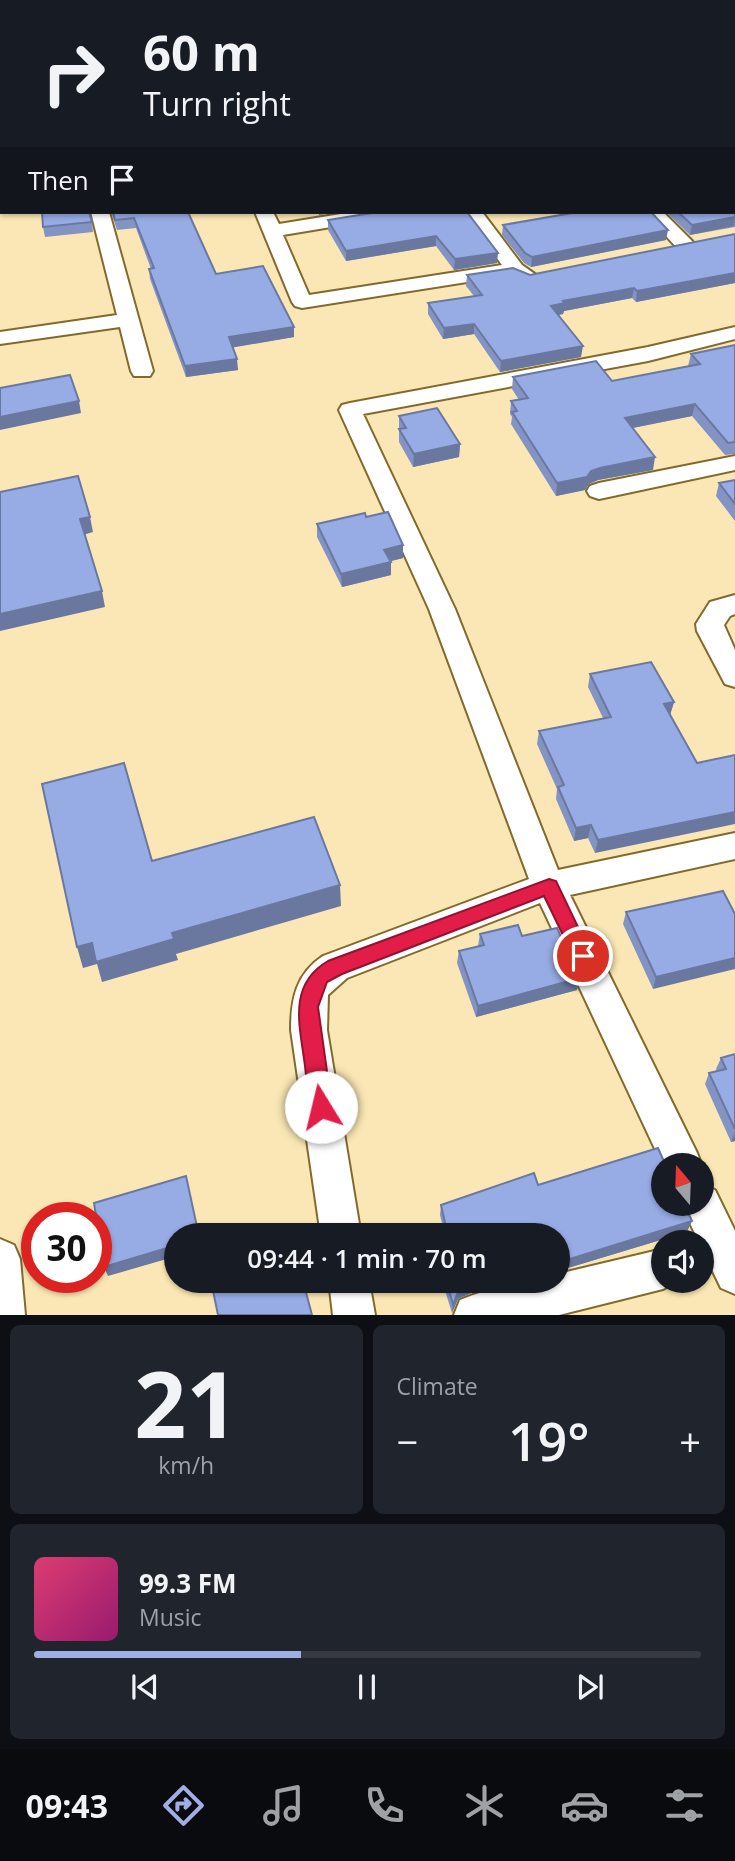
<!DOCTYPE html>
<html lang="en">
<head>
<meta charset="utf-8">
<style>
	:root { --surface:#171b24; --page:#20242c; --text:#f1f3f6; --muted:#9ea1a6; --line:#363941; --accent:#a1aee3 }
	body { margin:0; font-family:"Open Sans",sans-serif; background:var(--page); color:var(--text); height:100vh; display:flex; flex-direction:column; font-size:26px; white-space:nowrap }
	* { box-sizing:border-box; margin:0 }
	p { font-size:23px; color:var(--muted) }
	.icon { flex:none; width:38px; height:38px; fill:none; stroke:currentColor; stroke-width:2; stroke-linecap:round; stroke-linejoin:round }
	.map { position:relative; height:1315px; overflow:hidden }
	.drawer { display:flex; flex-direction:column; gap:10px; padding:10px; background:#0d0f14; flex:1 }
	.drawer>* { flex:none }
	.guide { position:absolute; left:0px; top:0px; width:735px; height:214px; box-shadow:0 2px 5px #0004; background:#171b24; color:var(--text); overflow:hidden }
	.needle { width:46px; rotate:341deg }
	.fabs { position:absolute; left:651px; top:1153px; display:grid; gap:14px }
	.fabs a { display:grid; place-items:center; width:63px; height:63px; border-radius:50%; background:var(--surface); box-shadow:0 2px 5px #0004; font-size:35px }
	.speed { position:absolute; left:21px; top:1202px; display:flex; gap:14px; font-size:35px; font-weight:700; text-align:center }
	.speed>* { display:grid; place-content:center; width:91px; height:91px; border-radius:50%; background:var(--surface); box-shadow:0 2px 5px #0004; line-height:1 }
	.speed .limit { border:10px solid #d22; background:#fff; color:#111 }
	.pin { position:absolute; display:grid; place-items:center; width:60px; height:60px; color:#fff; margin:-30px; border:4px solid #fff; border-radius:50%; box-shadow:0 2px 7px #0007 }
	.me { position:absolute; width:77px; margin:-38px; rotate:351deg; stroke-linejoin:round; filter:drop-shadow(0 0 5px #0008) }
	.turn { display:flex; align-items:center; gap:24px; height:147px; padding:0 28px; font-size:32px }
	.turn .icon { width:91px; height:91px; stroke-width:2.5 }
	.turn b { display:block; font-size:49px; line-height:60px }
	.then { display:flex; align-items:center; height:66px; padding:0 28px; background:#0003; gap:14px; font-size:26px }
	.big { font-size:52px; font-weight:600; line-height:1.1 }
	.drawer .tile { flex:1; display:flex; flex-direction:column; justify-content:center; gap:10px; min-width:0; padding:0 24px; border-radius:10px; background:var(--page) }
	.drawer .dial { align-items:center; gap:0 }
	.dial b { font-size:91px; line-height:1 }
	.song { display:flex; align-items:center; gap:21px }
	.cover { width:84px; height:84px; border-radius:10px; background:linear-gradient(135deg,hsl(340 70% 55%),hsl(320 70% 35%)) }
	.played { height:7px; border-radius:4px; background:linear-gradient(90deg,var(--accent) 40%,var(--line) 40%) }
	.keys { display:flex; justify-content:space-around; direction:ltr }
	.heat { display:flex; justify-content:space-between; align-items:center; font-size:38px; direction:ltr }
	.drawer .tiles { flex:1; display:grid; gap:10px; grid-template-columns:1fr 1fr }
	.tile:last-child { grid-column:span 2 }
	.trip { position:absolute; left:164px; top:1223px; width:406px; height:70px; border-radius:35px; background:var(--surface); box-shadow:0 2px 5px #0004; font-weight:600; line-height:70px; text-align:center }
	.tabs { display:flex; height:112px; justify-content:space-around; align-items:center; background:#090b0e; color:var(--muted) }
	.tabs .icon { width:49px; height:49px }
	.tabs .active { color:var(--accent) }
	.tabs b { font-size:32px; color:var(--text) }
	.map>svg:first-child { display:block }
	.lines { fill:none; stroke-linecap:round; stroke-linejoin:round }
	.stream { fill:#8fe19e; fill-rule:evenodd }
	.street-casing { stroke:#816a2c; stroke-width:4 }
	.street { fill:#fff; fill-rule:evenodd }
	.wall { fill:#8293c4 }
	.shaded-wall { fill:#6a78a0 }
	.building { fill:#97abe4; stroke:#6a78a0; stroke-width:2 }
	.route { fill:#e11d48; stroke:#92132f; stroke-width:2 }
</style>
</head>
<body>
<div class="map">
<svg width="735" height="1315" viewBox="0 0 735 1315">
	<rect width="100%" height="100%" fill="#fbe7b5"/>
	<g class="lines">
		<path class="stream" d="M610 0 627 2H614Z
			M733 3H735V7H733Z"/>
		<g class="street-casing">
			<path id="street" d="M306 0H320L321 2H307Z
				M0 151H2L0 162Z
				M91 212H109L153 371 150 376H134L131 371 120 327 0 344V332L117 315Z
				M255 212H273L279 224 353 212H394L385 218 283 235 309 295 502 265 463 212H482L522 265 539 277 536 281 529 283 512 275 302 308 295 306 292 302Z
				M644 212H663L692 241 695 245 692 249H678Z
				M735 327V339L648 361 363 414 455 609 558 870 735 833V859L570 895 697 1153 702 1166V1167L663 1166 540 903 347 978 328 995 327 1030 361 1236H321L291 1030C291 999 296 974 323 956L529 879 429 609 339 410 342 405 350 403 648 347Z
				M735 456V470L599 499 590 496 587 491 590 486 599 483Z
				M735 595V614L730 616 724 625 735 650V687L725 684 697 631 696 624 710 602Z
				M702 1185 715 1190 735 1231V1294L721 1288 702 1249V1242H699L681 1204H702Z
				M0 1239 14 1245 20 1259 25 1315H0Z
				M663 1249V1281H678L663 1289 559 1315H454L460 1300C492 1287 525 1281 558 1281V1274Z
				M329 1281H369L375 1315H333Z"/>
		</g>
		<use href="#street" class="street"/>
	</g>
	<path class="wall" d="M735 156V227L690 235 666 212H733Z
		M111 212H188L216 274 294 337 233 347 238 370 186 377 150 279 149 269H151L136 228 117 230Z
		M467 212 497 263 454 270 436 246 346 261 328 230V220Z
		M92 222 93 232 45 237 43 227Z
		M503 225 666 240 531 267 524 263 502 235Z
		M735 234V283L636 302 632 298 564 311 563 314 558 315 581 357 500 372 474 334 443 339 428 314V303L474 296 466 286 467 275H530Z
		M735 345V454L725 455 692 416 633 428 653 470 598 480 589 484 585 490 556 496 511 424 512 417 510 414 511 401 519 400 512 389 513 377 612 381 688 366 691 354Z
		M399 416 460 444 459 457 413 467 399 442Z
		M735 480V521L716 496 719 483Z
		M366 517 403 545V558L390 561 391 575 342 587 317 537V524Z
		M590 674 674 702 670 715 595 853 588 838 574 841 556 799 557 789 537 744 539 731 603 718 588 687Z
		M723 891 653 989 623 924 626 912Z
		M480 934 577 990 476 1017 457 963 459 951 478 946Z
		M735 1054V1141L731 1142 705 1084 709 1073 717 1071 716 1069 721 1058Z
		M538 1185 687 1232 558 1271V1236H445L440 1215 441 1205Z
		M442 1281H529L508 1283 471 1293 458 1299 452 1313Z"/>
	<path class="shaded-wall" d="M2 88V98L0 99V89Z
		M735 123V133H733V124Z
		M319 212H338L319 215Z
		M735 217 734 226 690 235 692 225Z
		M668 230 666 240 531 267 532 257Z
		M436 236V246L346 261V251Z
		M498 253 497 263 454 270 455 259Z
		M735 273V283L636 302 637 291Z
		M634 288 632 298 564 311 563 314 550 317 551 306 563 301Z
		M474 324V334L443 339 444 328Z
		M294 327V337L230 348 229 337Z
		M583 346 581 357 500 372 501 361Z
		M237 359 238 370 186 377 185 366Z
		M79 401 81 413 0 430V417Z
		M695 404 692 416 622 430 625 418Z
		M460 444 459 457 413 467 414 454Z
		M655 457 653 470 598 480 589 484 585 490 556 496 557 483 600 468Z
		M90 517 93 532 83 535 80 519Z
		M403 545V558L384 563V550Z
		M391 562V575L342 587 341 574Z
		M102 591 105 607 0 631V614Z
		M674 702 670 715 664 704Z
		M735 812V824L595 853 598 840Z
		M591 825 588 838 574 841 576 828Z
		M340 885 341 906 176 954 178 960 102 982 97 964 83 968 77 947 92 943 172 933Z
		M735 958V969L653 989 656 977Z
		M580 978 577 990 476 1017 478 1006Z
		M735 1132V1141L731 1142Z
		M692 1221 687 1232 558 1271 560 1262Z
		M177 1245V1256L108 1276 104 1267Z
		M482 1281H509L508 1283 471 1293 458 1299 452 1313 453 1304 459 1290 473 1283Z"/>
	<path class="building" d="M0 0H35L43 2H2V9L0 10Z
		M150 0H252L253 2H132Z
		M322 0H447L446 2H322Z
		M2 20V88L0 89V57H1L0 21Z
		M733 34 735 35V49L733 50Z
		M733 55 735 62V107H733Z
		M733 154 735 156V217L692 225 678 212H733Z
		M42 212H89L92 222 43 227Z
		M113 212H188L216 274 263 266 294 327 229 337 237 359 185 366 149 269 154 268 134 218 115 220Z
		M378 212H467L498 253 455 259 436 236 346 251 328 220Z
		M578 212H651L668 230 532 257 525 253 503 225Z
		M735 234V273L637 291 634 288 563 301 565 303 551 306 583 346 501 361 474 324 444 328 428 303 482 295 467 275 513 268 530 275Z
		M735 345V442L728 443 695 404 625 418 655 457 600 468 591 471 587 477 557 483 512 412 517 411 511 401 528 398 513 377 596 361 612 381 700 364 691 354Z
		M70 375 79 401 0 417V388Z
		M437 408 460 444 414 454 399 429 406 428 399 416Z
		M78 476 90 517 80 519 102 591 0 614V492Z
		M735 480V504L719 483Z
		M388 512 403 545 384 550 391 562 341 574 317 524 365 513 366 517Z
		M651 662 674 702 664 704 697 763 735 755V812L598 840 591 825 576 828 558 787 564 785 539 731 611 717 590 674Z
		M124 763 152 861 314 817 340 885 172 933 174 939 96 962 92 943 77 947 42 784Z
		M723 891 735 914V958L656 977 626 912Z
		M518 925 522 936 557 928 580 978 478 1006 459 951 484 945 480 934Z
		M735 1054V1129L709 1073 726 1069 721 1058Z
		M658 1148 666 1166H663V1204H684L692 1221 560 1262 558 1269V1236H448L441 1205 534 1173 538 1185Z
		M186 1176 199 1236H177V1245L104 1267 94 1203Z
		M211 1281H303L312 1315H218Z
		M446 1281H482L473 1283 459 1290 453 1304Z"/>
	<path class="route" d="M549 879 556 881 589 950 592 956 589 962 583 965 576 962 544 896 342 974 327 982 318 1007 332 1107 329 1115 321 1118 314 1115C307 1100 307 1082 305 1066 300 1026 287 985 328 961Z"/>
</svg>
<div class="fabs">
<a><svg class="needle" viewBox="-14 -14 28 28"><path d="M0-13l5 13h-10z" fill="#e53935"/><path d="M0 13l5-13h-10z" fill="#9ea1a6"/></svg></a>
<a><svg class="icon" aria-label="sound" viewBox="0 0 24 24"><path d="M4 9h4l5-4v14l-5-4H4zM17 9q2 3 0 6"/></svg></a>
</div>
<div class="speed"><div class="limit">30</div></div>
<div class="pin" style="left:583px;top:956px;background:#d93025"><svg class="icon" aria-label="arrive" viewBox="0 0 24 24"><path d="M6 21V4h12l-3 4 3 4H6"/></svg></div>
<svg class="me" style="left:321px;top:1107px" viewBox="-20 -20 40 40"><circle r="19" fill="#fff"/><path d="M0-13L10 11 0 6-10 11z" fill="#e11d48"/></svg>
<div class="trip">09:44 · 1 min · 70 m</div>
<div class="guide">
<div class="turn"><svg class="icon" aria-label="right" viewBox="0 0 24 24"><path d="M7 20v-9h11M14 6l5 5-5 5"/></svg><div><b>60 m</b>Turn right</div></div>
<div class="then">Then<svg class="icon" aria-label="arrive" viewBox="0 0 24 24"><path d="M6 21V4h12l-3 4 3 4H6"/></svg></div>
</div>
</div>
<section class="drawer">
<div class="tiles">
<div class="tile dial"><b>21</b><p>km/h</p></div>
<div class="tile"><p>Climate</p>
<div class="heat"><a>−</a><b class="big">19°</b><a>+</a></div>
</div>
<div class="tile">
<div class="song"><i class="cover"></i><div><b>99.3 FM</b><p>Music</p></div></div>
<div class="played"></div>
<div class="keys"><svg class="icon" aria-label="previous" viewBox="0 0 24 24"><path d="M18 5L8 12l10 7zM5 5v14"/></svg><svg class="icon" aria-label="pause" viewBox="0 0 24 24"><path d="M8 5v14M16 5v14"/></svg><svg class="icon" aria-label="next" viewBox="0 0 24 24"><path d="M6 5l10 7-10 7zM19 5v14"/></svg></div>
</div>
</div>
</section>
<nav class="tabs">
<b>09:43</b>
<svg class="icon active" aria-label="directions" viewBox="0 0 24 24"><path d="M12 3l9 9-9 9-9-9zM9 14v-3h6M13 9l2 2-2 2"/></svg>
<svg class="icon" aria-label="music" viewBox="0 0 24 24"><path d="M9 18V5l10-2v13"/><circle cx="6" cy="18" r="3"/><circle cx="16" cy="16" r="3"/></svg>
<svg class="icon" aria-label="phone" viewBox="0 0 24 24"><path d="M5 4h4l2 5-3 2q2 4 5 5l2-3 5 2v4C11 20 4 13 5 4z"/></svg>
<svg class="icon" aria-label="climate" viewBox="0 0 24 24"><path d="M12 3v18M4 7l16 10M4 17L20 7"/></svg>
<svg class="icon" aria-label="car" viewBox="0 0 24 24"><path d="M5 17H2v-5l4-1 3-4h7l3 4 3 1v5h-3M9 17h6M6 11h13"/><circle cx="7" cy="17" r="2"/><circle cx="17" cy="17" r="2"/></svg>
<svg class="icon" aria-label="filters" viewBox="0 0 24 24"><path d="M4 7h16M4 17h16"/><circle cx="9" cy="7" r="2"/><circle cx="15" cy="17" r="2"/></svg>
</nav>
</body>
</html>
